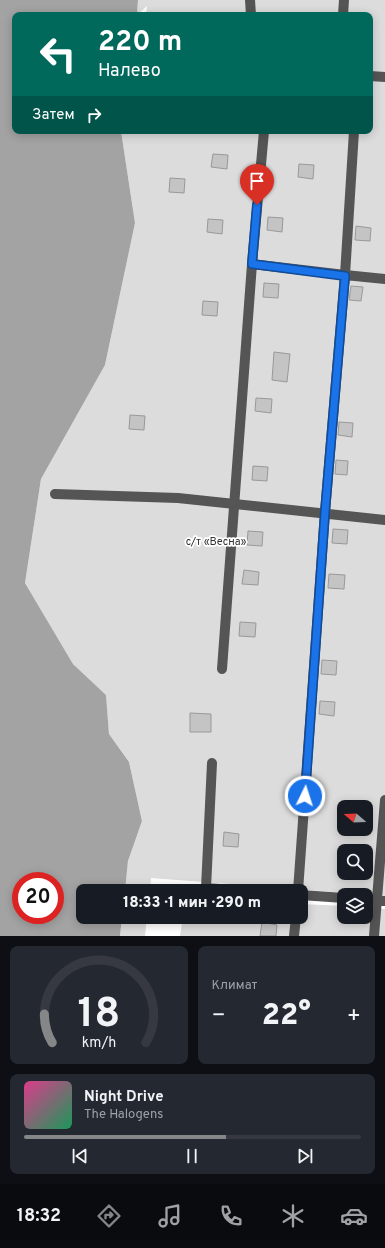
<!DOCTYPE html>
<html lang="ru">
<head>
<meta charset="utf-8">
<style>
	:root { --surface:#171b24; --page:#242831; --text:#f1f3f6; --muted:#9ea1a6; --line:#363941; --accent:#858687 }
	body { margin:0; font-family:Overpass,sans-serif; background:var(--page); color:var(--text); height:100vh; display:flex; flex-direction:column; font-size:15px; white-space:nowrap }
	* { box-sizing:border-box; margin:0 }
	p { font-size:13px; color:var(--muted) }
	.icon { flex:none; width:22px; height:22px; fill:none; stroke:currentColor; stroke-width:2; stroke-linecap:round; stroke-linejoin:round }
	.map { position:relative; height:936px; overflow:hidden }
	.side { display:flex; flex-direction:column; gap:10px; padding:10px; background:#0d0f14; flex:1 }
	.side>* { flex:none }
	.hud { position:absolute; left:12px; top:12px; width:361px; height:122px; border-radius:8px; box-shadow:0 2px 10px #0003; background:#00695c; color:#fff; overflow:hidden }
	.needle { width:26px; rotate:289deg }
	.tools { position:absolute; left:337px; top:800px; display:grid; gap:8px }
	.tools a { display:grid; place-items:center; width:36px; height:36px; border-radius:8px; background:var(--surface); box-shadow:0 2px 10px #0003; font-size:20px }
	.speed { position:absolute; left:12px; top:872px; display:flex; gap:8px; font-size:20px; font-weight:700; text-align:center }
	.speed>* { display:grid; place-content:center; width:52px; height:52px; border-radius:50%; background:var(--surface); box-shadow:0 2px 10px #0003; line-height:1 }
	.speed .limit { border:6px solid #d22; background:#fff; color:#111 }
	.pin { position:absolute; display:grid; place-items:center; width:34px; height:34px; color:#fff; margin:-41px -17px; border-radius:50% 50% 50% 0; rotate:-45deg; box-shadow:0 0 4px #0007 }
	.pin .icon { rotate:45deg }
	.me { position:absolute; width:44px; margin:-22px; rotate:4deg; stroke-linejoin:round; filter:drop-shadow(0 0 3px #0008) }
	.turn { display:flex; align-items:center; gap:14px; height:84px; padding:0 20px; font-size:18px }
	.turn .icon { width:52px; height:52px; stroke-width:2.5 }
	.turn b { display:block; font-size:28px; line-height:34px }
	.then { display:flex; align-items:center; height:38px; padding:0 20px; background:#0003; gap:8px; font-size:15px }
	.big { font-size:30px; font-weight:800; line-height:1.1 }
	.side .widget { flex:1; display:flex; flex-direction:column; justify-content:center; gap:6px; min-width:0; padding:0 14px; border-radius:8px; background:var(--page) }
	.side .dial { align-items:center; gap:0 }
	.dial svg { height:104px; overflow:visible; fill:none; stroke:var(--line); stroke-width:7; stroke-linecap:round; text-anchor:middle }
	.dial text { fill:var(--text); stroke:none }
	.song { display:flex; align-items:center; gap:12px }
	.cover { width:48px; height:48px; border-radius:6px; background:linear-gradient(135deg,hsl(330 70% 55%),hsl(150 70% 35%)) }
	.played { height:4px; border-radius:2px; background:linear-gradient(90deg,var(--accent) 60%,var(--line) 60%) }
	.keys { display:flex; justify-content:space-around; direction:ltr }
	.heat { display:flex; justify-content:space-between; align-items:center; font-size:22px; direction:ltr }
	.side .tiles { flex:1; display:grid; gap:10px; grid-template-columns:1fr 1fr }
	.widget:last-child { grid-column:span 2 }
	.trip { position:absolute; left:76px; top:884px; width:232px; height:40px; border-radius:8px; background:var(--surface); box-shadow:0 2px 10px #0003; font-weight:800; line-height:40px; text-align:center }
	.dock { display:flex; height:64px; justify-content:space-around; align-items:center; background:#090b0e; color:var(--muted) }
	.dock .icon { width:28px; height:28px }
	.dock .selected { color:var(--accent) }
	.dock b { font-size:18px; color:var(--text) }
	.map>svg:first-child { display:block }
	.green { fill:#dcdcdc; fill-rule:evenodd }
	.water { fill:#a3a3a3; fill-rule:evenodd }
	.building { fill:#c4c4c4; stroke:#999 }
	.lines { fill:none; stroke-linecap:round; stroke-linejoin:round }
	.minor { stroke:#555; stroke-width:10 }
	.route-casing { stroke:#114b97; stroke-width:10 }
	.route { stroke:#1a73e8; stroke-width:7 }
	.labels { text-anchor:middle; stroke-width:3.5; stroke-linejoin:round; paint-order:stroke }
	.park-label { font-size:11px; fill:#333; stroke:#fff }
</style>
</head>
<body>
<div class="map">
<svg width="385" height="936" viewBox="0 0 385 936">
	<rect width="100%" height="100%" fill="#fff"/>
	<path class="green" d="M138 0H385V896L151 878 150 891H125L128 861 142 821 129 762 109 734 106 695 73 664 25 583 41 479 105 365 135 223 121 131H370V15H146L147 6 137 15ZM344 807H366V829H344ZM344 851H366V873H344Z
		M301 904 344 906V917H366V908L385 909V936H180L183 917H301Z
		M122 917H147L145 936H120Z"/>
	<path class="water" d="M0 0H138L137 15H15V131H121L135 223 105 365 41 479 25 583 73 664 106 695 109 734 129 762 142 821 128 861 125 891H83V917H122L120 936H0ZM21 881H55V915H21Z"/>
	<path class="building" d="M213 154 228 155 227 169 211 167Z
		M299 164 314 165 313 179 298 177Z
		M170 178 185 179 184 193 169 192Z
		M268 217 283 218 282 232 267 230Z
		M208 219 223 220 222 234 207 232Z
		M356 226 371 228 370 241 355 240Z
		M264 283 279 284 278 298 263 297Z
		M351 286 363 287 361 301 349 300Z
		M203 301 218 302 217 316 202 315Z
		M274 352 290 354 287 382 272 380Z
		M256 398 272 399 271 413 255 411Z
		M130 415 145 416 144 430 129 429Z
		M339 422 353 423 352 437 338 435Z
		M336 460 348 461 347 475 335 474Z
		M253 466 268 467 267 481 252 480Z
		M333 529 348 530 347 544 332 543Z
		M248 531 263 532 262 546 247 545Z
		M244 570 259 572 258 585 242 584Z
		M329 574 345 575 344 589 328 588Z
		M240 622 256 623 255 637 239 636Z
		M322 660 337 661 336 675 321 674Z
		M320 701 335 702 334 716 319 714Z
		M190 713 211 714V732H190Z
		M224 832 239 834 238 847 223 846Z
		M262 922 277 925 276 936H260Z"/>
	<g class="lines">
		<path class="minor" d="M250 0 251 15
			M343 15 344 0
			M370 76 385 77
			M252 264 345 275 385 279
			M55 494 178 498 385 520
			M222 669 252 264 264 131
			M212 763 206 888 248 891
			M298 891 325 512 345 275 354 131
			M301 895 344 898
			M366 900 385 901
			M294 936 296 917
			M374 936 385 800"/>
	</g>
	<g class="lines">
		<g class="route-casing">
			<path id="route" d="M257 205 252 264 345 276 325 512 305 796"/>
		</g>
		<use href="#route" class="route"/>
	</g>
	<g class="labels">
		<g class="park-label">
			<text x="216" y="545">с/т «Весна»</text>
		</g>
	</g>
</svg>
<div class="tools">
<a><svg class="needle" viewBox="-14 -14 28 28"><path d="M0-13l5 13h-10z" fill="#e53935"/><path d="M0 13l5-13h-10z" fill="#9ea1a6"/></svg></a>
<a><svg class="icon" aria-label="search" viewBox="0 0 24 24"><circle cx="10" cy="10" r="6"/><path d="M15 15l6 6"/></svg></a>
<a><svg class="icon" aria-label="layers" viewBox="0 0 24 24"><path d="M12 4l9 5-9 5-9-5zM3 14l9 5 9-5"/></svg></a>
</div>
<div class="speed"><div class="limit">20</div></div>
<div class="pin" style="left:257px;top:205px;background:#d93025"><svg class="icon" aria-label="arrive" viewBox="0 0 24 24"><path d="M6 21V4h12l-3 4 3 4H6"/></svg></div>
<svg class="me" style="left:305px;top:796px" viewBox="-20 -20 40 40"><circle r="17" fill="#1a73e8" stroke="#fff" stroke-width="3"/><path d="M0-11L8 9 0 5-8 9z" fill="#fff"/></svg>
<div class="trip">18:33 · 1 мин · 290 m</div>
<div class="hud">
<div class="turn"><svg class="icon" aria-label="left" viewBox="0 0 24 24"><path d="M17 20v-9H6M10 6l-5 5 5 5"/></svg><div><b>220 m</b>Налево</div></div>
<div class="then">Затем<svg class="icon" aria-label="right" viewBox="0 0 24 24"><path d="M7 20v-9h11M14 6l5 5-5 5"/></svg></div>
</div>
</div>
<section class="side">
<div class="tiles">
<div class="widget dial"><svg viewBox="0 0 100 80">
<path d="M14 69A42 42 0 1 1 86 69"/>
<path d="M14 69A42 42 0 0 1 8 47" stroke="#858687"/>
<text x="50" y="56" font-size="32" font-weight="700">18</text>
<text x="50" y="72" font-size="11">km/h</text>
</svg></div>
<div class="widget"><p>Климат</p>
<div class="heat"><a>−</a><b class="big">22°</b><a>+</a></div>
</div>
<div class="widget">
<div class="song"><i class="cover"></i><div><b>Night Drive</b><p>The Halogens</p></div></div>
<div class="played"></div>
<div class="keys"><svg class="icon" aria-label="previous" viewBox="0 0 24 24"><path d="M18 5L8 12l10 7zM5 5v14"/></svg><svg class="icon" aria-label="pause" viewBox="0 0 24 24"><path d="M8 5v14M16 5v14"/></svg><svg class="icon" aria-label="next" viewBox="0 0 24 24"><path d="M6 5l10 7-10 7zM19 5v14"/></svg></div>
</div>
</div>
</section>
<nav class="dock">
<b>18:32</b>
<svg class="icon selected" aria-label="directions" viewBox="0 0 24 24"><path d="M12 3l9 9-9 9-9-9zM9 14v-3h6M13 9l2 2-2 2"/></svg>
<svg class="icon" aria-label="music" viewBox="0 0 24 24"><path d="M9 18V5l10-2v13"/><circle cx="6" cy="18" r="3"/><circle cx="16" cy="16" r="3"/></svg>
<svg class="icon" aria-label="phone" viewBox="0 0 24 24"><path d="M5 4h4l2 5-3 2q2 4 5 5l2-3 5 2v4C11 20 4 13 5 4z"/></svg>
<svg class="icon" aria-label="climate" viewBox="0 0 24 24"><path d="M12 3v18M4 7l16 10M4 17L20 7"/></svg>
<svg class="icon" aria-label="car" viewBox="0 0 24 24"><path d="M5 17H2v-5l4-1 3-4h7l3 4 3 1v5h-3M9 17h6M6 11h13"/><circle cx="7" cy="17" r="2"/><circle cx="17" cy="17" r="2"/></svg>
</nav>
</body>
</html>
